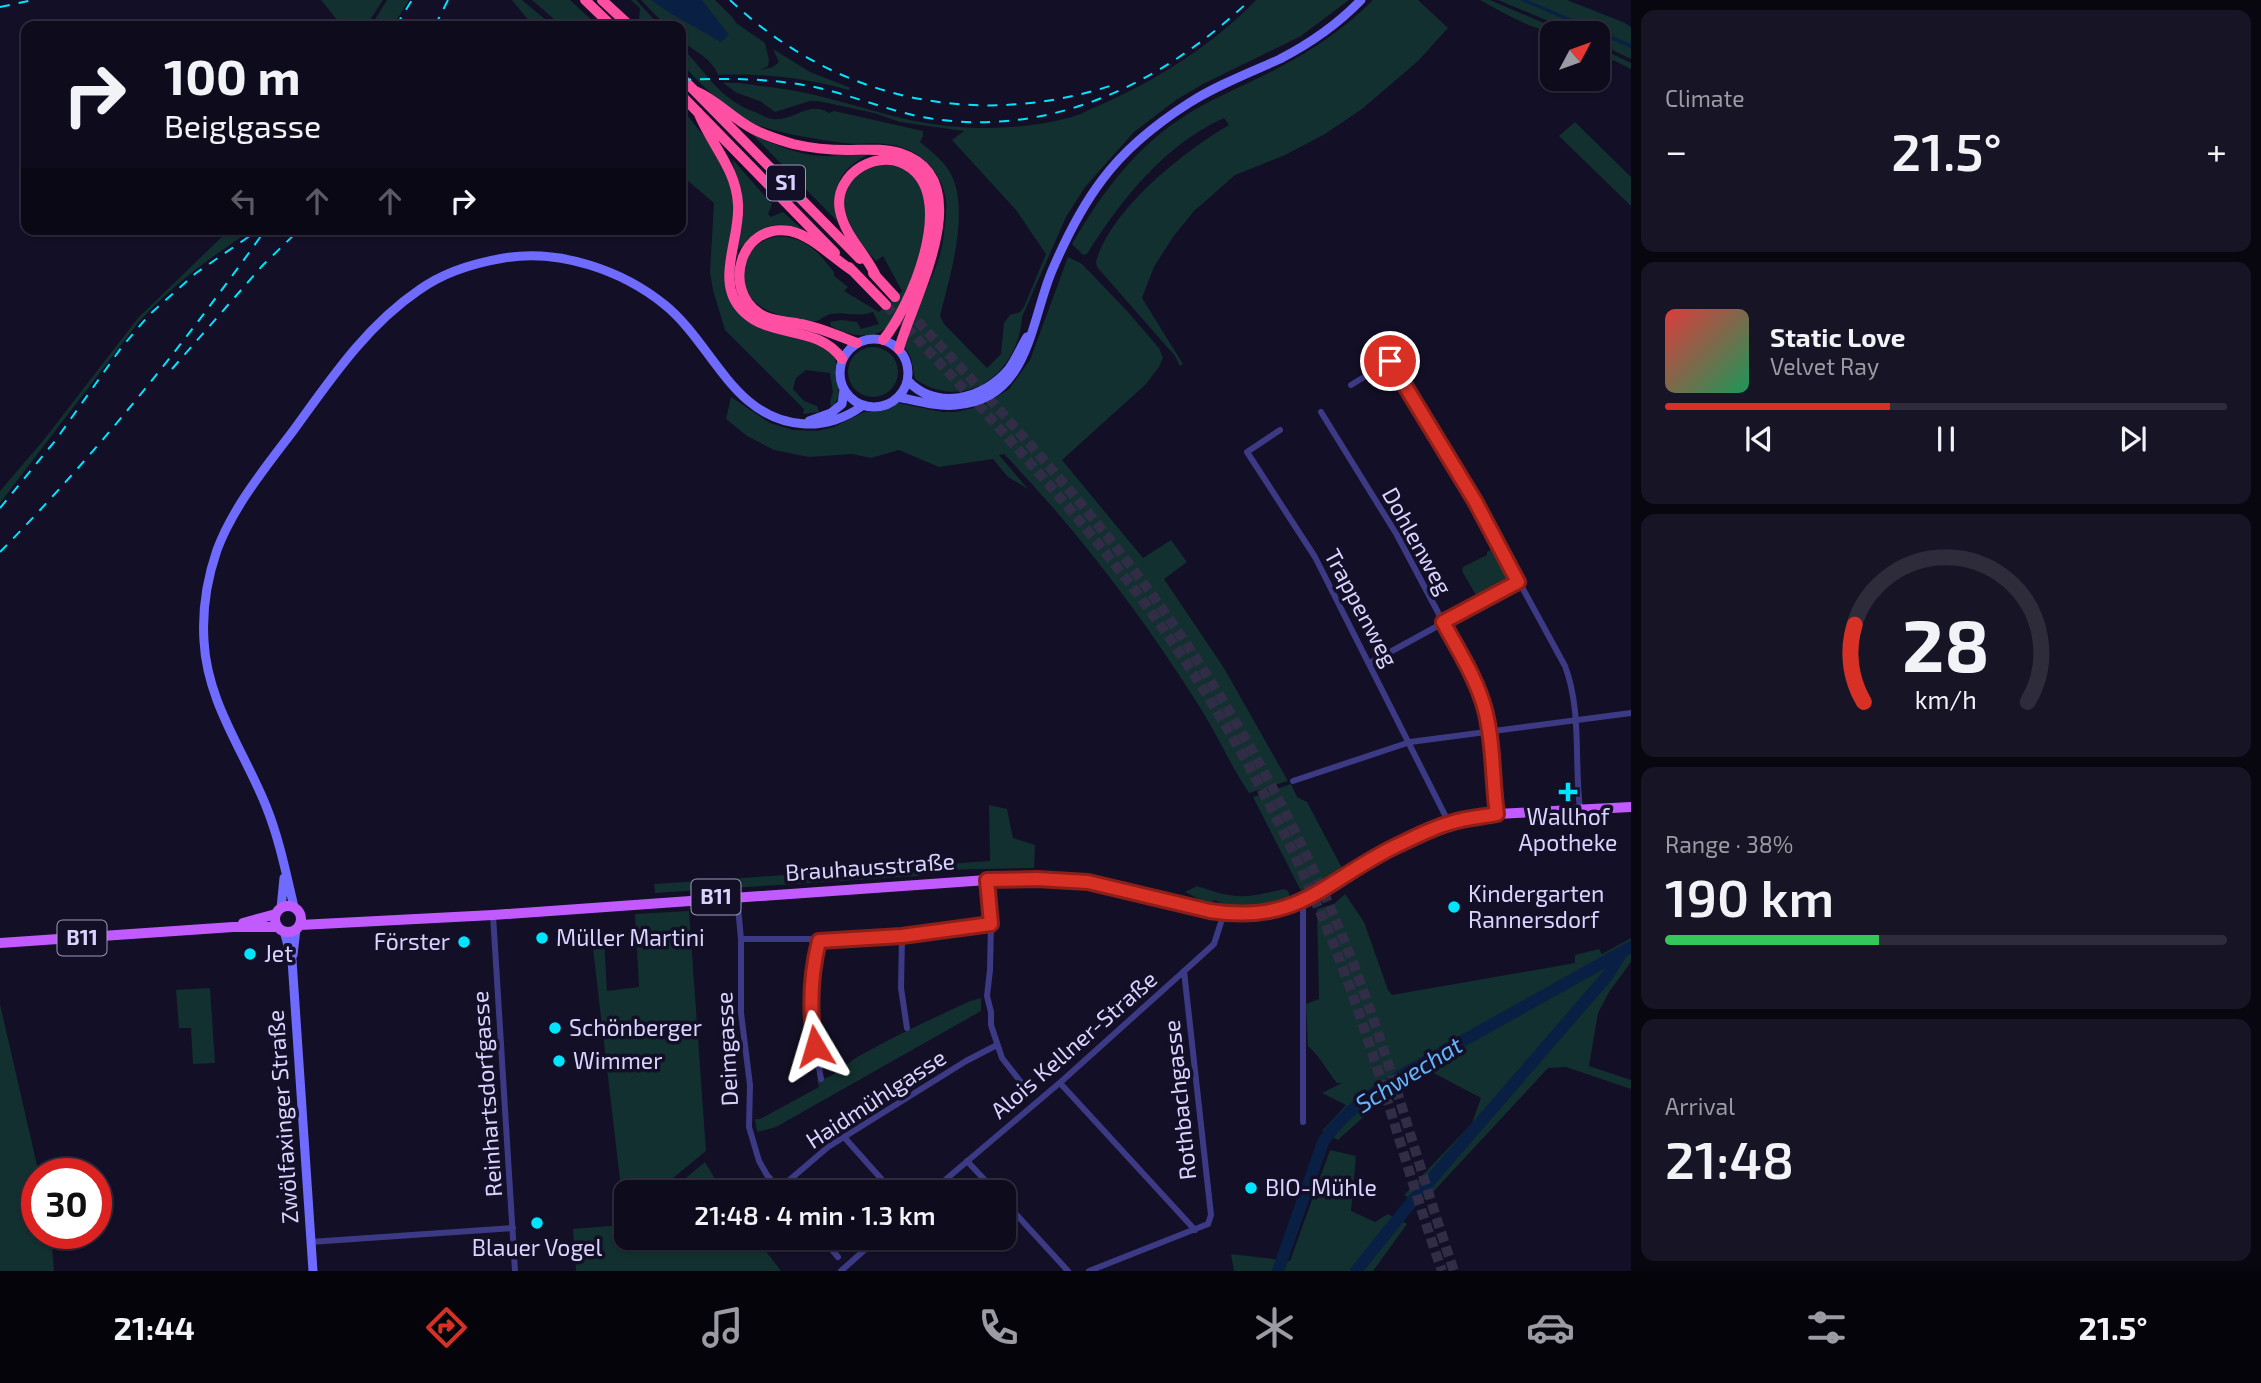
<!DOCTYPE html>
<html lang="en">
<head>
<meta charset="utf-8">
<style>
	:root { --surface:#0e0b1c; --page:#171425; --text:#f1f3f6; --muted:#9b9ba3; --line:#2e2b3b; --accent:#d93025 }
	body { margin:0; font-family:"Exo 2",sans-serif; background:var(--page); color:var(--text); height:100vh; display:flex; flex-direction:column; font-size:26px; white-space:nowrap }
	* { box-sizing:border-box; margin:0 }
	p { font-size:23px; color:var(--muted) }
	.icon { flex:none; width:38px; height:38px; fill:none; stroke:currentColor; stroke-width:2; stroke-linecap:round; stroke-linejoin:round }
	.map { position:relative; flex:1; overflow:hidden }
	.details { display:flex; flex-direction:column; gap:10px; padding:10px; background:#08060f; width:630px }
	.details>* { flex:none }
	.top-card { position:absolute; left:21px; top:21px; width:665px; height:214px; border-radius:14px; box-shadow:0 2px 5px #0004,0 0 0 2px var(--line); background:#0e0b1c; color:var(--text); overflow:hidden }
	.needle { width:46px; rotate:49deg }
	.tools { position:absolute; left:1540px; top:21px; display:grid; gap:14px }
	.tools a { display:grid; place-items:center; width:70px; height:70px; border-radius:14px; background:var(--surface); box-shadow:0 2px 5px #0004,0 0 0 2px var(--line); font-size:35px }
	.speed { position:absolute; left:21px; top:1158px; display:flex; gap:14px; font-size:35px; font-weight:700; text-align:center }
	.speed>* { display:grid; place-content:center; width:91px; height:91px; border-radius:50%; background:var(--surface); box-shadow:0 2px 5px #0004,0 0 0 2px var(--line); line-height:1 }
	.speed .limit { border:10px solid #d22; background:#fff; color:#111 }
	.pin { position:absolute; display:grid; place-items:center; width:60px; height:60px; color:#fff; margin:-30px; border:4px solid #fff; border-radius:50%; box-shadow:0 2px 7px #0007 }
	.me { position:absolute; width:77px; margin:-38px; rotate:353deg; stroke-linejoin:round; filter:drop-shadow(0 0 5px #0008) }
	.turn { display:flex; align-items:center; gap:24px; height:147px; padding:0 28px; font-size:32px }
	.turn .icon { width:91px; height:91px; stroke-width:2.5 }
	.turn b { display:block; font-size:49px; line-height:60px }
	.lanes { display:flex; align-items:center; height:66px; padding:0 28px; background:#0003; justify-content:center; gap:35px; direction:ltr }
	.lanes .off { opacity:.35 }
	.big { font-size:52px; font-weight:600; line-height:1.1 }
	.details .tile { flex:1; display:flex; flex-direction:column; justify-content:center; gap:10px; min-width:0; padding:0 24px; border-radius:14px; background:var(--page) }
	.details .dial { align-items:center; gap:0 }
	.dial svg { height:182px; overflow:visible; fill:none; stroke:var(--line); stroke-width:7; stroke-linecap:round; text-anchor:middle }
	.dial text { fill:var(--text); stroke:none }
	.song { display:flex; align-items:center; gap:21px }
	.cover { width:84px; height:84px; border-radius:10px; background:linear-gradient(135deg,hsl(0 70% 55%),hsl(150 70% 35%)) }
	.played { height:7px; border-radius:4px; background:linear-gradient(90deg,var(--accent) 40%,var(--line) 40%) }
	.keys { display:flex; justify-content:space-around; direction:ltr }
	.heat { display:flex; justify-content:space-between; align-items:center; font-size:38px; direction:ltr }
	.charge { height:10px; border-radius:5px; background:linear-gradient(90deg,#34c759 38%,var(--line) 0) }
	.trip { position:absolute; left:614px; top:1180px; width:402px; height:70px; border-radius:14px; background:var(--surface); box-shadow:0 2px 5px #0004,0 0 0 2px var(--line); font-weight:600; line-height:70px; text-align:center }
	.tabs { display:flex; height:112px; justify-content:space-around; align-items:center; background:#06040b; color:var(--muted) }
	.tabs .icon { width:49px; height:49px }
	.tabs .active { color:var(--accent) }
	.tabs b { font-size:32px; color:var(--text) }
	main { display:flex; flex:1; min-height:0 }
	.map>svg:first-child { display:block }
	.green { fill:#12302f }
	.water { fill:#0a1f44 }
	.lines { fill:none; stroke-linecap:round; stroke-linejoin:round }
	.river { stroke:#0a1f44; stroke-width:12 }
	.highway-tunnel { stroke:#312d47; stroke-width:10; stroke-dasharray:10 5; stroke-linecap:butt }
	.street { stroke:#3d3a85; stroke-width:6 }
	.secondary { stroke:#6f6bff; stroke-width:9 }
	.primary { stroke:#c25bff; stroke-width:10 }
	.highway { stroke:#ff4fa3; stroke-width:10 }
	.rail { stroke:#00e5ff; stroke-width:2; stroke-dasharray:10 9; stroke-linecap:butt }
	.route-casing { stroke:#8d1f18; stroke-width:18 }
	.route { stroke:#d93025; stroke-width:12 }
	.poi-dot { fill:#00e5ff; stroke:#130f26; stroke-width:2.5 }
	.labels { text-anchor:middle; stroke-width:7; stroke-linejoin:round; paint-order:stroke }
	.shield { fill:#130f26; stroke:#9e99be; stroke-width:2 }
	.shield-label { font-size:21px; font-weight:bold; fill:#d9d4ff }
	.street-label { font-size:23px; fill:#d9d4ff; stroke:#130f26 }
	.poi-label { font-size:23px; fill:#d9d4ff; stroke:#130f26; text-anchor:start }
	.water-label { font-size:24px; font-style:italic; fill:#62b6ff; stroke:#130f26 }
</style>
</head>
<body>
<main>
<div class="map">
<svg width="1631" height="1271" viewBox="0 0 1631 1271">
	<rect width="100%" height="100%" fill="#130f26"/>
	<path class="green" d="M321 0H383L366 26H342Z
		M387 0H409L393 26H371Z
		M512 0H522L553 26H533Z
		M532 0H570L598 26H562Z
		M631 0H636L660 26H642L639 20 640 8Z
		M641 0H715L734 19 736 23 765 43 769 60 768 66 760 70 773 67 779 62 773 49 810 72 851 88 848 90C806 78 762 73 718 75 712 58 693 51 681 40V26H666Z
		M1256 0H1349L1301 36 1203 84 1176 100 1134 132 1085 187 1066 217 1022 317C1019 372 966 414 915 379L911 358 905 347C912 307 941 274 944 232 945 221 948 206 945 195 938 165 915 147 885 144 871 142 857 145 843 143 815 139 781 134 755 124 726 112 703 85 681 64V47C707 72 717 97 752 111 759 113 766 118 772 119 794 122 808 100 829 113L834 111 923 131V136L920 142C931 151 944 161 951 174 970 212 950 276 940 316L944 324 987 368 1001 354 1004 323 1010 315 1020 312 1024 307 1046 254 1016 210 952 140 964 131 900 122 874 113 818 101H810L775 112 760 101 737 93 723 83C736 82 748 84 760 86 815 91 858 108 910 120 961 131 1018 131 1068 118 1078 116 1088 110 1098 106 1155 81 1213 45 1256 0Z
		M1373 0H1418L1448 28 1418 61 1362 109 1325 134 1285 155 1235 175 1209 198 1194 211 1173 237 1154 267 1142 298 1183 364 1180 366 1175 356 1097 267 1096 262C1110 210 1184 151 1229 125L1224 118C1165 144 1120 201 1087 254L1083 255 1072 244C1101 194 1134 149 1183 117 1213 97 1247 85 1278 68 1313 50 1345 28 1373 0Z
		M1480 0H1490L1567 33C1535 33 1508 15 1480 0Z
		M1498 0H1567L1625 23 1631 27V59L1598 43V33H1577Z
		M1598 47 1631 63V69L1615 61 1598 57Z
		M681 108 720 155 735 198 730 293 809 338 835 355 839 396 834 405 831 406 830 402 833 392 830 373 806 370 796 378 793 389 804 401 817 406 819 412 803 414 804 409 725 330 713 290 710 272 714 203 681 175Z
		M1575 122 1631 177V206L1559 136Z
		M752 134C775 145 801 156 827 156 840 156 854 151 866 156 838 170 830 192 838 222Z
		M732 159 772 204 768 214 771 217 783 212 803 230C767 217 760 230 737 251L744 209Z
		M898 164C905 170 918 178 921 186 934 225 917 275 897 310 893 317 889 327 882 331 865 340 846 334 831 326L830 322 841 320 857 322 861 329 879 324 873 312C855 318 847 311 831 314 825 315 821 320 816 321 809 322 797 318 790 317 705 305 750 203 812 248 820 254 827 264 834 272V276L848 287 844 291 879 312 902 291 883 256 876 261C853 236 823 191 865 167 873 163 889 164 898 164Z
		M230 229H253C211 257 172 285 138 323L0 503V491L42 442 138 318Z
		M1068 257 1082 264 1128 312 1159 348 1163 358 1159 367 1145 385 1062 460 1143 558 1171 540 1187 562 1164 579 1224 668 1288 781 1249 793C1231 766 1218 736 1201 709 1144 618 1078 531 1004 454L999 455 1028 489 1008 477 993 459 939 467 899 450 871 458 852 454 809 457 774 450 747 436 726 419 731 397 770 423 793 430 817 431 834 427 864 412 882 411 898 403 942 412H956L982 406 1009 389 1030 360Z
		M848 372a25 25 0 1 1 50 0a25 25 0 1 1-50 0Z
		M1494 548 1510 576 1508 580 1477 597 1462 571 1463 567 1487 555V552Z
		M1291 784 1297 797 1307 802 1342 868 1301 891 1253 797Z
		M989 805 1007 809 1013 838 1035 845 1034 868 933 870 918 876 655 893 654 884 990 861Z
		M1197 886C1237 900 1244 898 1284 889L1288 891 1290 897C1268 904 1235 911 1215 900L1209 904 1185 892Z
		M1345 894 1364 922 1388 990 1392 995 1575 963V955L1599 949 1602 954 1631 938V962L1609 992 1598 1013 1589 1066 1631 1080V1089L1566 1067 1548 1068 1433 1192 1420 1203 1404 1195 1472 1123 1481 1098 1428 1070 1392 1091 1338 1140 1322 1131 1346 1105 1322 1093 1342 1083H1337C1325 1068 1322 1059 1308 1046L1306 1004 1319 999 1317 909 1334 904Z
		M689 911 706 1151 656 1192H626V1212L624 1214 592 940 604 939 607 991 639 987 635 914Z
		M210 988 215 1063 193 1064 191 1028H179L176 990Z
		M981 998V1011L776 1127 757 1132 755 1119H760L819 1087 817 1080C833 1079 846 1064 859 1056 895 1036 933 1018 970 1001Z
		M0 1004 39 1174H37V1234H51L54 1271H0Z
		M1330 1150 1356 1156 1351 1211 1375 1222 1388 1214 1407 1224 1373 1271H1234L1231 1254 1290 1261Z
		M705 1162 723 1192H669Z
		M626 1223V1237H755L781 1271H576L573 1229 623 1225Z"/>
	<path class="water" d="M651 0H702L729 35 721 42 670 13Z
		M1520 0H1527L1631 44V48Z"/>
	<g class="lines">
		<path class="river" d="M1278 1271 1323 1142C1343 1112 1374 1092 1405 1073L1631 947
			M1356 1271 1409 1205 1608 975 1622 952"/>
		<path class="highway-tunnel" d="M886 305C962 387 1038 468 1108 556 1197 666 1269 791 1324 921 1372 1035 1401 1155 1442 1271
			M907 310C980 388 1053 467 1119 551 1206 662 1277 784 1333 914 1383 1029 1413 1152 1454 1271"/>
		<path class="street" d="M1351 385 1390 361 1475 501 1565 666C1582 711 1574 761 1580 809
			M1321 412 1397 535 1476 684 1489 728 1497 814
			M1280 430 1247 452 1315 557 1449 823
			M1370 663 1518 582
			M1293 781 1410 742 1631 713
			M987 880 991 924 990 970 987 996 991 1012V1025L1002 1058 1028 1091
			M737 896 741 939V1013L750 1085 749 1127 759 1161 767 1175 781 1192
			M493 915 515 1271
			M902 936 901 988 907 1028
			M741 939H853L902 936 991 924
			M819 941C807 991 812 1029 821 1079
			M1060 1083 1195 1230
			M1303 1122V901
			M844 1137 893 1192
			M967 1161 996 1192
			M779 1189 828 1147 966 1061 997 1045
			M931 1192 1063 1080 1202 955 1214 944 1224 913
			M1004 1201 1068 1271
			M821 1237 838 1257
			M310 1242 513 1228
			M841 1271 879 1237
			M1089 1271 1208 1224 1211 1215 1184 971"/>
		<path class="secondary" d="M840 373a34 34 0 1 1 68 0a34 34 0 1 1-68 0Z
			M908 381C937 411 983 399 1008 370 1016 360 1020 348 1027 337
			M898 397C917 401 938 407 956 405 1028 400 1030 325 1051 273 1065 240 1080 209 1102 180 1125 149 1156 124 1189 103 1217 85 1249 73 1280 59 1309 44 1338 24 1361 0
			M809 421 831 413 842 404 844 390
			M294 907C286 873 279 838 266 806 244 751 207 702 204 641 202 610 207 579 217 550 233 507 265 468 293 431 330 380 366 326 419 290 444 272 474 263 504 258 560 249 622 270 665 305 713 344 734 421 805 424 825 425 846 418 862 406
			M281 908 284 878
			M284 931 292 960 313 1271
			M293 955 296 929"/>
		<path class="primary" d="M275 919a13 13 0 1 1 26 0a13 13 0 1 1-26 0Z
			M243 923 276 914
			M300 925 493 915 987 880 1037 879 1088 882 1195 908 1224 913H1259L1281 909 1303 901 1395 847 1449 823 1497 814 1631 807
			M0 943 233 927H278"/>
		<path class="highway" d="M585 0 612 26
			M602 0 630 26
			M681 77 860 259
			M695 91C717 100 732 118 753 129 766 136 780 140 793 144 810 148 829 150 847 150 864 150 883 148 900 153 982 179 912 300 899 349
			M681 95 835 253
			M698 112C711 145 736 168 738 204 741 239 713 283 744 312 772 339 819 325 842 359
			M849 267 886 305
			M853 271C834 259 811 235 790 231 741 222 721 289 760 314 772 322 788 321 801 324 821 328 839 336 857 343
			M873 273 895 297
			M876 276C866 254 845 236 840 211 832 173 882 144 912 169 955 203 911 306 883 340"/>
		<path class="rail" d="M730 0C835 100 976 130 1113 85
			M0 7 33 0
			M396 26 412 0
			M435 26 448 0
			M681 80C727 78 773 78 819 88 853 96 887 110 922 117 1046 140 1161 85 1250 0
			M172 369 263 265 300 229
			M0 508 55 441 121 348 149 315 196 273 260 229
			M0 552C98 452 185 343 266 229"/>
	</g>
	<g class="lines">
		<g class="route-casing">
			<path id="route" d="M815 1046C809 1010 810 977 819 941L902 936 991 924 987 880 1037 879 1088 882 1210 911C1299 925 1324 881 1396 846 1413 838 1432 828 1450 823 1465 818 1481 817 1497 814 1492 780 1494 744 1485 710 1477 679 1458 650 1443 622L1518 582 1475 501 1390 361"/>
		</g>
		<use href="#route" class="route"/>
	</g>
	<g class="poi-dot">
		<path d="M1564.5 781.5h7v7h7v7h-7v7h-7v-7h-7v-7h7z"/>
		<circle cx="1454" cy="907" r="7"/>
		<circle cx="542" cy="938" r="7"/>
		<circle cx="464" cy="942" r="7"/>
		<circle cx="250" cy="954" r="7"/>
		<circle cx="555" cy="1028" r="7"/>
		<circle cx="559" cy="1061" r="7"/>
		<circle cx="1251" cy="1188" r="7"/>
		<circle cx="537" cy="1223" r="7"/>
	</g>
	<g class="labels">
		<g class="shield">
			<rect x="767" y="165.5" width="38" height="35" rx="5"/>
			<rect x="691.5" y="879.5" width="49" height="35" rx="5"/>
			<rect x="57.5" y="920.5" width="49" height="35" rx="5"/>
		</g>
		<g class="shield-label">
			<text x="786" y="190">S1</text>
			<text x="716" y="904">B11</text>
			<text x="82" y="945">B11</text>
		</g>
		<g class="street-label">
			<text transform="translate(1417 541) rotate(61)" y="8">Dohlenweg</text>
			<text transform="translate(1361 608) rotate(62)" y="8">Trappenweg</text>
			<text transform="translate(870 867) rotate(-4)" y="8">Brauhausstraße</text>
			<text transform="translate(1074 1045) rotate(-41)" y="8">Alois Kellner-Straße</text>
			<text transform="translate(727 1049) rotate(-93)" y="8">Deimgasse</text>
			<text transform="translate(487 1094) rotate(-94)" y="8">Reinhartsdorfgasse</text>
			<text transform="translate(876 1099) rotate(-33)" y="8">Haidmühlgasse</text>
			<text transform="translate(1180 1100) rotate(-96)" y="8">Rothbachgasse</text>
			<text transform="translate(283 1117) rotate(-94)" y="8">Zwölfaxinger Straße</text>
		</g>
		<g class="poi-label">
			<text x="1568" y="825" text-anchor="middle">Wallhof<tspan x="1568" dy="26">Apotheke</tspan></text>
			<text x="1468" y="902">Kindergarten<tspan x="1468" dy="26">Rannersdorf</tspan></text>
			<text x="556" y="946">Müller Martini</text>
			<text x="450" y="950" text-anchor="end">Förster</text>
			<text x="264" y="962">Jet</text>
			<text x="569" y="1036">Schönberger</text>
			<text x="573" y="1069">Wimmer</text>
			<text x="1265" y="1196">BIO-Mühle</text>
			<text x="537" y="1256" text-anchor="middle">Blauer Vogel</text>
		</g>
		<g class="water-label">
			<text transform="translate(1409 1075) rotate(-32)" y="8">Schwechat</text>
		</g>
	</g>
</svg>
<div class="tools">
<a><svg class="needle" viewBox="-14 -14 28 28"><path d="M0-13l5 13h-10z" fill="#e53935"/><path d="M0 13l5-13h-10z" fill="#9b9ba3"/></svg></a>
</div>
<div class="speed"><div class="limit">30</div></div>
<div class="pin" style="left:1390px;top:361px;background:#d93025"><svg class="icon" aria-label="arrive" viewBox="0 0 24 24"><path d="M6 21V4h12l-3 4 3 4H6"/></svg></div>
<svg class="me" style="left:815px;top:1046px" viewBox="-20 -20 40 40"><path d="M0-17L14 15 0 8-14 15z" fill="#d93025" stroke="#fff" stroke-width="4"/></svg>
<div class="trip">21:48 · 4 min · 1.3 km</div>
<div class="top-card">
<div class="turn"><svg class="icon" aria-label="right" viewBox="0 0 24 24"><path d="M7 20v-9h11M14 6l5 5-5 5"/></svg><div><b>100 m</b>Beiglgasse</div></div>
<div class="lanes"><svg class="icon off" aria-label="left" viewBox="0 0 24 24"><path d="M17 20v-9H6M10 6l-5 5 5 5"/></svg><svg class="icon off" aria-label="ahead" viewBox="0 0 24 24"><path d="M12 20V5M6 11l6-6 6 6"/></svg><svg class="icon off" aria-label="ahead" viewBox="0 0 24 24"><path d="M12 20V5M6 11l6-6 6 6"/></svg><svg class="icon" aria-label="right" viewBox="0 0 24 24"><path d="M7 20v-9h11M14 6l5 5-5 5"/></svg></div>
</div>
</div>
<section class="details">
<div class="tile"><p>Climate</p>
<div class="heat"><a>−</a><b class="big">21.5°</b><a>+</a></div>
</div>
<div class="tile">
<div class="song"><i class="cover"></i><div><b>Static Love</b><p>Velvet Ray</p></div></div>
<div class="played"></div>
<div class="keys"><svg class="icon" aria-label="previous" viewBox="0 0 24 24"><path d="M18 5L8 12l10 7zM5 5v14"/></svg><svg class="icon" aria-label="pause" viewBox="0 0 24 24"><path d="M8 5v14M16 5v14"/></svg><svg class="icon" aria-label="next" viewBox="0 0 24 24"><path d="M6 5l10 7-10 7zM19 5v14"/></svg></div>
</div>
<div class="tile dial"><svg viewBox="0 0 100 80">
<path d="M14 69A42 42 0 1 1 86 69"/>
<path d="M14 69A42 42 0 0 1 10 35" stroke="#d93025"/>
<text x="50" y="56" font-size="32" font-weight="700">28</text>
<text x="50" y="72" font-size="11">km/h</text>
</svg></div>
<div class="tile"><p>Range · 38%</p><b class="big">190 km</b><div class="charge"></div></div>
<div class="tile"><p>Arrival</p><b class="big">21:48</b></div>
</section>
</main>
<nav class="tabs">
<b>21:44</b>
<svg class="icon active" aria-label="directions" viewBox="0 0 24 24"><path d="M12 3l9 9-9 9-9-9zM9 14v-3h6M13 9l2 2-2 2"/></svg>
<svg class="icon" aria-label="music" viewBox="0 0 24 24"><path d="M9 18V5l10-2v13"/><circle cx="6" cy="18" r="3"/><circle cx="16" cy="16" r="3"/></svg>
<svg class="icon" aria-label="phone" viewBox="0 0 24 24"><path d="M5 4h4l2 5-3 2q2 4 5 5l2-3 5 2v4C11 20 4 13 5 4z"/></svg>
<svg class="icon" aria-label="climate" viewBox="0 0 24 24"><path d="M12 3v18M4 7l16 10M4 17L20 7"/></svg>
<svg class="icon" aria-label="car" viewBox="0 0 24 24"><path d="M5 17H2v-5l4-1 3-4h7l3 4 3 1v5h-3M9 17h6M6 11h13"/><circle cx="7" cy="17" r="2"/><circle cx="17" cy="17" r="2"/></svg>
<svg class="icon" aria-label="filters" viewBox="0 0 24 24"><path d="M4 7h16M4 17h16"/><circle cx="9" cy="7" r="2"/><circle cx="15" cy="17" r="2"/></svg>
<b>21.5°</b>
</nav>
</body>
</html>
